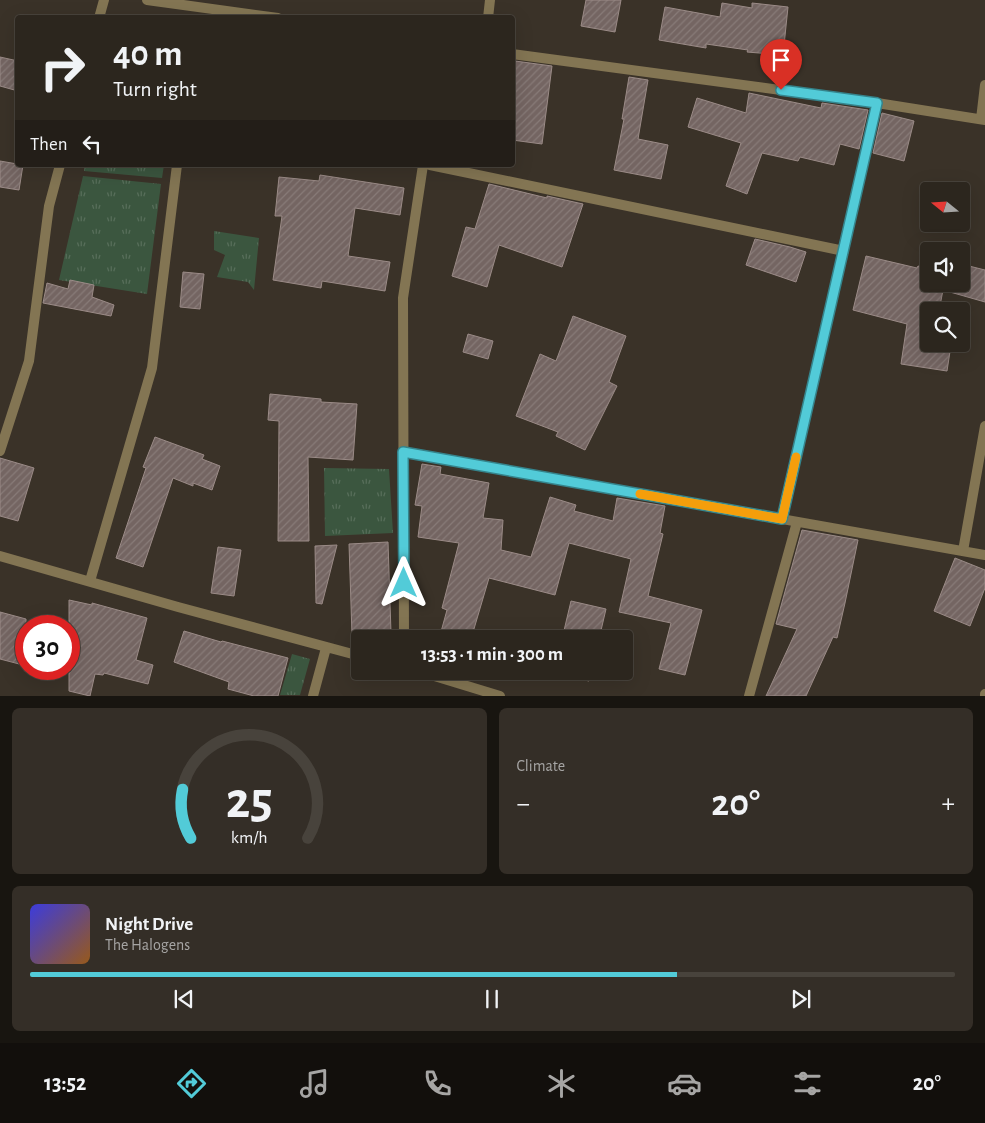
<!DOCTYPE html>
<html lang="en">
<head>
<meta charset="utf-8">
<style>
	:root { --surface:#2c261e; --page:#342e27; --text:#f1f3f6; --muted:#a6a5a4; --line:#48433c; --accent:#52cbd8 }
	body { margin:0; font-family:"Alegreya Sans",sans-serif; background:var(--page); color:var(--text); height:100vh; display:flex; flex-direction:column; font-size:19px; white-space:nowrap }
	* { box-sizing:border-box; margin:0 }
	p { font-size:16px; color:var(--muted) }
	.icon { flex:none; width:28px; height:28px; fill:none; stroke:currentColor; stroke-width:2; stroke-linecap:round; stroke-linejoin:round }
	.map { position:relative; height:696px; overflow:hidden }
	.sheet { display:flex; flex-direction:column; gap:12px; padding:12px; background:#181510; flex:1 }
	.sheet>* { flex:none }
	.top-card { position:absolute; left:15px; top:15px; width:500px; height:152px; border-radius:5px; box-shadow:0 5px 20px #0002,0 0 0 1px var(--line); background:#2c261e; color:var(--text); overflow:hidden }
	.needle { width:32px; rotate:288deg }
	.fabs { position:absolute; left:920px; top:182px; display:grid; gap:10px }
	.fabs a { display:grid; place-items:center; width:50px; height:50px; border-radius:5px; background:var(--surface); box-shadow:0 5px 20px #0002,0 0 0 1px var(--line); font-size:25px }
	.speed { position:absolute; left:15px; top:615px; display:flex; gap:10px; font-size:25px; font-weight:700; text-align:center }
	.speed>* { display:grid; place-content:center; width:65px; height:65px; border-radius:50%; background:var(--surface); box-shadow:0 5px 20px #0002,0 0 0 1px var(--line); line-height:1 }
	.speed .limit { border:8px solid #d22; background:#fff; color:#111 }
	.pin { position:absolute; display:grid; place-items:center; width:42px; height:42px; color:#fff; margin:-51px -21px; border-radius:50% 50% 50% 0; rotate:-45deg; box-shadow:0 0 5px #0007 }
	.pin .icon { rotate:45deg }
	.me { position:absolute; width:55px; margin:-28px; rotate:0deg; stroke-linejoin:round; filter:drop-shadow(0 0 4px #0008) }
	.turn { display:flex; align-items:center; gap:18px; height:105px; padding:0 15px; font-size:22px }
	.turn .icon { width:65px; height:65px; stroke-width:2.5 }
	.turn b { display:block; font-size:35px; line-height:42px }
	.then { display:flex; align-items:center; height:48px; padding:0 15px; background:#0003; gap:10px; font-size:19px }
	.big { font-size:38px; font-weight:600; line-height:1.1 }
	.sheet .widget { flex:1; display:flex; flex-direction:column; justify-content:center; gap:8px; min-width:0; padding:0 18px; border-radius:8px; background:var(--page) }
	.sheet .dial { align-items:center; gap:0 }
	.dial svg { height:130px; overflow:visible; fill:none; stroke:var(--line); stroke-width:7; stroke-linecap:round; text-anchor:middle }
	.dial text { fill:var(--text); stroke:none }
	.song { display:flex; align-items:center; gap:15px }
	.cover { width:60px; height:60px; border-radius:8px; background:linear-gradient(135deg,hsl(240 70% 55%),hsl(30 70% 35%)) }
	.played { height:5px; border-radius:2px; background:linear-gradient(90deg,var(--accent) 70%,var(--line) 70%) }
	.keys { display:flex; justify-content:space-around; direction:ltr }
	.heat { display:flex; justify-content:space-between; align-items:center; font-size:28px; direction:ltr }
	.sheet .tiles { flex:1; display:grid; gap:12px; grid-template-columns:1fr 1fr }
	.widget:last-child { grid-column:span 2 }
	.trip { position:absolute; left:351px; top:630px; width:282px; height:50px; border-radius:5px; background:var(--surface); box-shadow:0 5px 20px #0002,0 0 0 1px var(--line); font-weight:600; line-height:50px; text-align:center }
	.tab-bar { display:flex; height:80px; justify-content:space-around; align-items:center; background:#120f0c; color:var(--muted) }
	.tab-bar .icon { width:35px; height:35px }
	.tab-bar .current { color:var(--accent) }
	.tab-bar b { font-size:22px; color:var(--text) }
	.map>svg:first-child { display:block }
	.grass { fill:url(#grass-tufts) }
	.building { fill:url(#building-hatch); stroke:#9b8b87 }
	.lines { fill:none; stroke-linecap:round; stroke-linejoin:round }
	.minor { stroke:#837553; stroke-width:10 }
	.route-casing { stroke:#35848c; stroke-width:12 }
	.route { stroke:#52cbd8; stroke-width:9 }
	.slow { stroke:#f59e0b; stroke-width:9 }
</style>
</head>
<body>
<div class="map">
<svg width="985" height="696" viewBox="0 0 985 696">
	<defs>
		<pattern id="grass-tufts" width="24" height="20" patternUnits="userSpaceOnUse" patternTransform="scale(1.25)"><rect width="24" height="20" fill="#3b563f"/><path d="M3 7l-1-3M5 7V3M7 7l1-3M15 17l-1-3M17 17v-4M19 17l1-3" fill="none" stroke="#576e5a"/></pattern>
		<pattern id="building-hatch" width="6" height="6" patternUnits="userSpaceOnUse" patternTransform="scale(1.25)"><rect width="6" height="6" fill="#746562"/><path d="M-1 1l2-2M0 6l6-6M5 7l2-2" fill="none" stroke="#887b78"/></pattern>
	</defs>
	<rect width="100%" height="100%" fill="#3a3228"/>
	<path class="grass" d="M85 165H164L162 178 84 171Z
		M83 176 161 184 147 294 59 280Z
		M214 231 259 238 254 290 248 282 217 277 225 255 214 250Z
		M324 468 389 469 393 533 325 536Z
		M292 654 310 659 300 695H280Z"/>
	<path class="building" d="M586 0H621L615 32 581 26Z
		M722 3 752 8V3L788 7 783 55 747 52 748 50 706 44V48L659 40 665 7 720 17Z
		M0 57 18 61V91L0 86Z
		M515 61 552 66 542 144 512 140V82Z
		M629 77 648 80 638 139 668 145 661 179 614 170 624 119H622Z
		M749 93 821 108 822 103 868 110 859 149 840 144 834 165 800 157 798 161 762 153 747 194 726 186 741 143 688 127 697 98 746 113Z
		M882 113 914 121 904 161 873 153Z
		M0 161 23 165 19 190 0 187Z
		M320 175 404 188 400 215 355 208 348 256 390 262 385 291 322 281 321 288 273 280 282 216H275L279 177 319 181Z
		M489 184 547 198V196L583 204 562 267 499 245 487 287 452 276 466 227 475 229Z
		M755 239 790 247 806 252 796 282 746 265Z
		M866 256 917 268 918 266 929 269V284H961V264L985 270V302L943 290 939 311H929V344L951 345 947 371 901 364 907 324 853 310Z
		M183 272 204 274 200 309 180 307Z
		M70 280 94 285 92 297 114 305 111 316 43 303 47 283 68 289Z
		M573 316 626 336 609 382 617 386 585 450 556 436 558 432 516 416 540 354 556 361Z
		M468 334 493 341 488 359 463 352Z
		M270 394 321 399V402L357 404 353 460 308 457 309 541H278L279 421 268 420Z
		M155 437 204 455 202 459 220 466 212 490 193 483V486L173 478 143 567 116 558 146 468 143 467Z
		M0 458 34 468 18 521 0 516Z
		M422 464 441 467 440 474 489 483 483 518 503 520 501 550 531 557 550 497 576 505 574 511 613 521 617 498 665 506 660 533 663 534 648 596 702 610 685 675 659 669 671 623 619 612 631 559 569 543 555 595 489 578 471 639H439L447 610 442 608 459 543 418 537 422 506 415 505Z
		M802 530 858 540 845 603 837 638 833 637 806 696H766L797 629 776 624Z
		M388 542 391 633 352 635 349 544Z
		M337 545 322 604 316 603 315 546Z
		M218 547 241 550 234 596 211 593Z
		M955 558 985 570V588L970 626 934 611Z
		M69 600 92 605V603L147 618 136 660 153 665 148 684 104 673 103 675 95 674 90 696 69 691Z
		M571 601 606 609 599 639H562Z
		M0 612 26 619V652L23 665 0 659Z
		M184 631 221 642 222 641 288 658 278 696H254L228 689 229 682 174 662Z
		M555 671H592L589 681 554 673Z"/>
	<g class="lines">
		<path class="minor" d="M147 0 278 18
			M99 18 104 0
			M488 18 490 0
			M512 54 877 103 985 120
			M981 119 985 85
			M430 165 844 251
			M0 451 29 361 49 206 60 165
			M403 452 985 555
			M782 519 877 103
			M963 551 985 426
			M0 556 178 607 360 656
			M90 581 152 368 177 165
			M404 639 403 298 423 165
			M418 671 500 696
			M313 696 326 648
			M749 696 797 522
			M985 696V694"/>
	</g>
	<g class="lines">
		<g class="route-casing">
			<path id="route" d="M404 583 403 452 782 519 877 103 781 90"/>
		</g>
		<use href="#route" class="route"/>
		<path class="slow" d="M640 494 782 519 796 457"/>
	</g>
</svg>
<div class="fabs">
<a><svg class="needle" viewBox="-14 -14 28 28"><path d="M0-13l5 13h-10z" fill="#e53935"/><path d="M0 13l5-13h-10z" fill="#a6a5a4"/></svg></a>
<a><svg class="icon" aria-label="sound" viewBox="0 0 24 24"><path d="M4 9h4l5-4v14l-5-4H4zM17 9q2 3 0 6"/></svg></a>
<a><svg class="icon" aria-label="search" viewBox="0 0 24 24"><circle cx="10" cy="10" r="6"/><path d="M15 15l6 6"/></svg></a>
</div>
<div class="speed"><div class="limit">30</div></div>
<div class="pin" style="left:781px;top:90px;background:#d93025"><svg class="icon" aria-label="arrive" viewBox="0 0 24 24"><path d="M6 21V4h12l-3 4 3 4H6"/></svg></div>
<svg class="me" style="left:404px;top:583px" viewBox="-20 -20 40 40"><path d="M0-17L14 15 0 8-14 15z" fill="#52cbd8" stroke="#fff" stroke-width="4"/></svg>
<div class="trip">13:53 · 1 min · 300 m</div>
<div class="top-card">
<div class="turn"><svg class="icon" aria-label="right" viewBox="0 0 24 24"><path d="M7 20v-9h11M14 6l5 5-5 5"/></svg><div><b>40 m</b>Turn right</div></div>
<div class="then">Then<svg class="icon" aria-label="left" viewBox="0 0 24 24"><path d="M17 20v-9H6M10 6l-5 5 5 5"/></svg></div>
</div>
</div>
<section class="sheet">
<div class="tiles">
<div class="widget dial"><svg viewBox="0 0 100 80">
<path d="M14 69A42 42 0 1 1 86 69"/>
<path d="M14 69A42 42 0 0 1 9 39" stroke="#52cbd8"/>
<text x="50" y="56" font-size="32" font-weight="700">25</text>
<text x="50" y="72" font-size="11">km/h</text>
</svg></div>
<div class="widget"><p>Climate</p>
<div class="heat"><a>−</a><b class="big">20°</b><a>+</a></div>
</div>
<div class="widget">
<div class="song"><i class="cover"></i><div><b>Night Drive</b><p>The Halogens</p></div></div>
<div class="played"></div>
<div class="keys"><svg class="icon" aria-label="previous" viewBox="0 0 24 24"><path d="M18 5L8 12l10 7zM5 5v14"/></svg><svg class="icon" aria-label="pause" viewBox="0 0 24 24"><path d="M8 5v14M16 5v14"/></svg><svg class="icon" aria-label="next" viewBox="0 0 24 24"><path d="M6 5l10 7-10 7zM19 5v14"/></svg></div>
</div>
</div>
</section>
<nav class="tab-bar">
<b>13:52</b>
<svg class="icon current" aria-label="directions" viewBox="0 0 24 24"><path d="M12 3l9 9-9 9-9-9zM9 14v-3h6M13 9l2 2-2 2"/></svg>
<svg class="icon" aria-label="music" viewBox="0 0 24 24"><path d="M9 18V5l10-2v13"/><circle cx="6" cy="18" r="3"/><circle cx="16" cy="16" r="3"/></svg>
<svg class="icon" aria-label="phone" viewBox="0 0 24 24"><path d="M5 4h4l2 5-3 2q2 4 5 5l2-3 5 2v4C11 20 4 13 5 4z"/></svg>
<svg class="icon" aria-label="climate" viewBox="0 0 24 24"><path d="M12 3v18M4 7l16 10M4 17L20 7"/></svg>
<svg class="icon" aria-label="car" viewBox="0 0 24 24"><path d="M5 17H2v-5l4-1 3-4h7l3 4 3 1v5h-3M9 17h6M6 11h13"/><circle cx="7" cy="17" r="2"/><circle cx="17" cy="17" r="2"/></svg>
<svg class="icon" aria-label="filters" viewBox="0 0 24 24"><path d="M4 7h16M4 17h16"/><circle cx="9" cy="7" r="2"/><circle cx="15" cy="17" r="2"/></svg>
<b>20°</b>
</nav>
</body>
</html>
